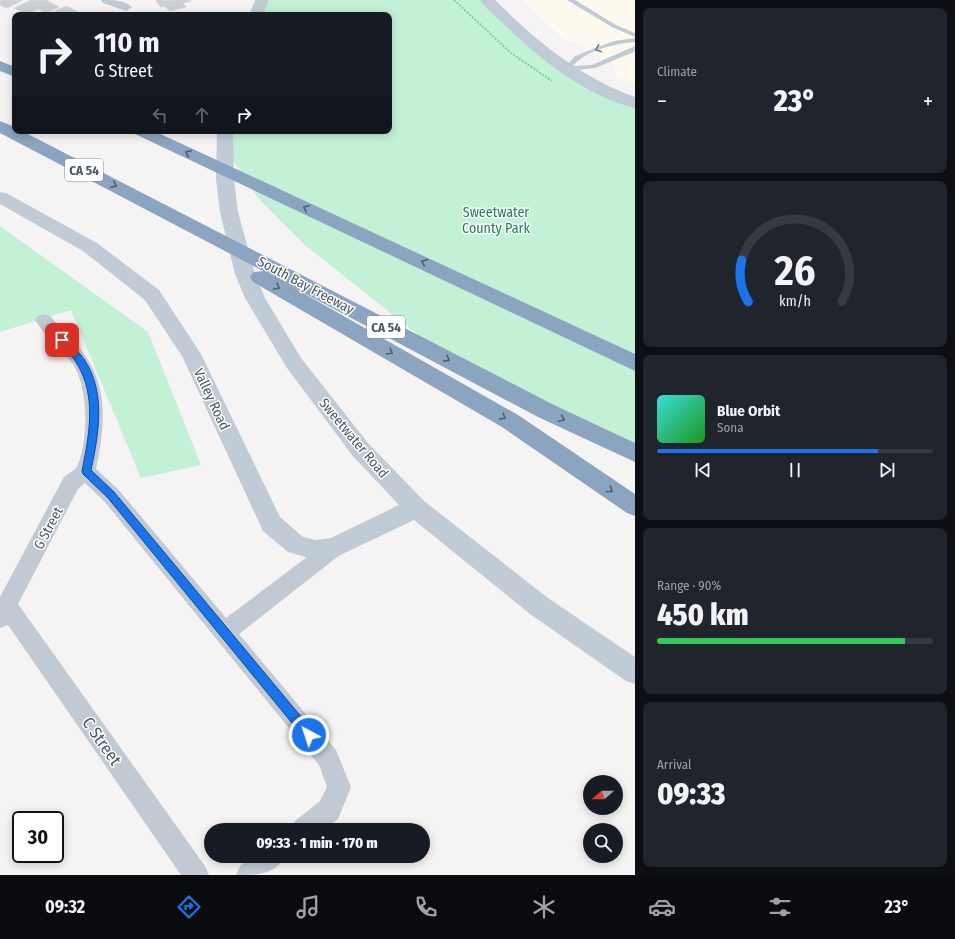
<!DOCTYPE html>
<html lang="en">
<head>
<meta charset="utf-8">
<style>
	:root { --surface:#171b24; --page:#20242c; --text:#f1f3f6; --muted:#9ea1a6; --line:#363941; --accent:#1a73e8 }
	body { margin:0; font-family:"Fira Sans Condensed",sans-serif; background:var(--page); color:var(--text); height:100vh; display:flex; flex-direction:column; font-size:15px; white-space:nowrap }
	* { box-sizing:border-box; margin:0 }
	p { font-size:13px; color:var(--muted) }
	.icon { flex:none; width:22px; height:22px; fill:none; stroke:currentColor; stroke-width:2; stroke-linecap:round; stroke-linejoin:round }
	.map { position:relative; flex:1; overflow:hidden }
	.sheet { display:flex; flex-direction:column; gap:8px; padding:8px; background:#0d0f14; width:320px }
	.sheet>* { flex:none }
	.top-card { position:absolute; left:12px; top:12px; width:380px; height:122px; border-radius:8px; box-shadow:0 2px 10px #0003; background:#171b24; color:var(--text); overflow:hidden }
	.needle { width:26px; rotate:250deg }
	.fabs { position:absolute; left:583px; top:775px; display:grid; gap:8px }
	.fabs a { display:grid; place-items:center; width:40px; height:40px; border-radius:50%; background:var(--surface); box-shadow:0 2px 10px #0003; font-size:20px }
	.speed { position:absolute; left:12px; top:811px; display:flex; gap:8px; font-size:20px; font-weight:700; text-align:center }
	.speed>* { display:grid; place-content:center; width:52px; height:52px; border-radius:50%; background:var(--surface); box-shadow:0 2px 10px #0003; line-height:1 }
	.speed .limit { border:2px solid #111; border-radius:6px; background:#fff; color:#111 }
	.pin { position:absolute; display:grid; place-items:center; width:34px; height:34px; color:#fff; margin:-17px; border-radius:8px; box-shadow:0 2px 6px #0006 }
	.me { position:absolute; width:44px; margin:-22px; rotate:320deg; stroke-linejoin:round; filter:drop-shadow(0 0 3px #0008) }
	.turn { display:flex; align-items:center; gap:14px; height:84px; padding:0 16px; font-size:18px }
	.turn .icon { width:52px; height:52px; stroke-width:2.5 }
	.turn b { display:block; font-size:28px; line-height:34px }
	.lanes { display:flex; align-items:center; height:38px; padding:0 16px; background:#0003; justify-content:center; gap:20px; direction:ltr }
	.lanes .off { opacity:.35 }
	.big { font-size:30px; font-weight:800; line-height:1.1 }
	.sheet .card { flex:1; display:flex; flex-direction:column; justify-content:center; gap:6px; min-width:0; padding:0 14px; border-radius:8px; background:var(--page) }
	.sheet .dial { align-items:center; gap:0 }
	.dial svg { height:104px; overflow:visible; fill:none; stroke:var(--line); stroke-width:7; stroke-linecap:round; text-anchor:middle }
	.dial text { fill:var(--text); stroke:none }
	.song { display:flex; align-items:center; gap:12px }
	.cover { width:48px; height:48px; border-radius:6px; background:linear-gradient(135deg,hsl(180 70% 55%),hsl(120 70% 35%)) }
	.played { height:4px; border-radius:2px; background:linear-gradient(90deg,var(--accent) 80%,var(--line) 80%) }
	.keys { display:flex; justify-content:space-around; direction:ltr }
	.heat { display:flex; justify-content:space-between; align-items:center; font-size:22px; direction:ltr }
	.charge { height:6px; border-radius:3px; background:linear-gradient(90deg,#34c759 90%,var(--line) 0) }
	.trip { position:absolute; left:204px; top:823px; width:226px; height:40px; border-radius:20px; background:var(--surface); box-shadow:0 2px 10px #0003; font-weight:800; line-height:40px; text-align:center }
	.dock { display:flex; height:64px; justify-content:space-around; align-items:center; background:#090b0e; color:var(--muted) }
	.dock .icon { width:28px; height:28px }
	.dock .current { color:var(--accent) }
	.dock b { font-size:18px; color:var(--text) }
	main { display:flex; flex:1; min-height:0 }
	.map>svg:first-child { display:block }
	.commercial { fill:#fdf9ef }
	.green { fill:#c3f1d5 }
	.building { fill:#cdcfd5; stroke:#d7d9de }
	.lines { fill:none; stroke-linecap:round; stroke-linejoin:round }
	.path { stroke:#7ad0a6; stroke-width:2; stroke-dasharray:2 1.5; stroke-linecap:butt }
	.service { fill:#c1cad2; fill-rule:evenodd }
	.minor { fill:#c1cad2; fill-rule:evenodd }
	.secondary { fill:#c1cbd6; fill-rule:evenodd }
	.motorway { fill:#8ba5c1; fill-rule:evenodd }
	.oneway { stroke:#6e7983 }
	.oneway2 { stroke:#505e6b }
	.route { fill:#1a73e8; stroke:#114b97 }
	.labels { text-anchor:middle; stroke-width:3; stroke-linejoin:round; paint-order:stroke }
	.shield { fill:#fff; stroke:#808990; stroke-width:1 }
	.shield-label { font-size:13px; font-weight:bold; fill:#4a5661 }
	.park-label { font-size:14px; fill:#17864f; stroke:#fff }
	.street-label { font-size:14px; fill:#4a5661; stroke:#fff }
	.near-street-label { font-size:17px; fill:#4a5661; stroke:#fff }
</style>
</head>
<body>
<main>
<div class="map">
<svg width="635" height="875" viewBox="0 0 635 875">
	<rect width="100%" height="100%" fill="#f5f3f3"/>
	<path class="commercial" d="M522 0H635V86L615 77 614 65 579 44 564 40Z"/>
	<path class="green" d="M262 0H488L530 43 635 104V457L450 360 306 246 258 198 230 156 226 131H389V15H256Z
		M0 226 148 332 201 465 141 478 71 310 0 332Z"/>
	<path class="building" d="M0 0H23L7 8 0 5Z
		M31 0H46L59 7 46 13 38 9 27 14 14 8Z
		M157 0H190L191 1 183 3 186 7 170 11 164 6 161 7 156 1Z
		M66 6 84 15 49 14Z"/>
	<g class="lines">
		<path class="path" d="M454 0 511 53 552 81"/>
		<path class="service" d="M567 0H575L616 25 635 33V37L612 27Z
			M635 38V42C614 44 586 50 573 66L592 65 635 46 634 52 595 68 567 71 564 69 575 56 614 41Z"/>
		<path class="minor" d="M101 0C111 0 126 0 132 7L126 11 103 3Z
			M44 314 50 316C62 329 77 343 87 358 109 392 104 431 96 469L118 489 226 618 327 542 334 539 341 542 344 548 341 554 239 634 336 750 351 787 338 819 324 830H291L295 821 320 801 327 787 319 765 104 501 85 483 78 489 18 604 205 866 209 875H181L8 625 0 628V597L64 477C68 474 76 470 78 465 88 439 89 389 73 364 62 349 45 337 35 320L38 316Z
			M252 856H285C275 875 258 875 236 875L240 866Z"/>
		<path class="secondary" d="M255 0H269L263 15H249Z
			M480 0H495C536 41 580 77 635 97V108C586 96 542 61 506 26 497 18 487 10 480 0Z
			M217 131H233L234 179 238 212 255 274 265 298 301 358 368 443 424 501 548 598 635 657V684L626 681 530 614 414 520 334 558 316 560 288 552 263 531 182 356 145 300 83 251 0 204V192L6 193 97 243 159 290 201 354 280 517 303 537 316 540 331 538 399 505 352 455 287 368 245 298 235 274 220 212 216 179Z"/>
		<path class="motorway" d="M0 61 15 67V77L0 71Z
			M0 121 15 127V131H22L554 405 635 443V462L538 417 289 285 518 415 635 494V516L627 513 502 427 253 282 250 277 253 272 263 271 0 133Z
			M133 131H154L635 354V371L135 134Z"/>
	</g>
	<defs><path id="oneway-chevron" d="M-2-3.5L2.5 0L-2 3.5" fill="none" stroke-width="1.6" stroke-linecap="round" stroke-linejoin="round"/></defs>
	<use class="oneway" href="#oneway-chevron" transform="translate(598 49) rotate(160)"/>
	<g class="oneway2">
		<use href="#oneway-chevron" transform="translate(188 153) rotate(-155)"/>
		<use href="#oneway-chevron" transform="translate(114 185) rotate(27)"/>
		<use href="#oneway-chevron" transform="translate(306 208) rotate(-155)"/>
		<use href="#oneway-chevron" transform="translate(424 262) rotate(-155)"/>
		<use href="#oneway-chevron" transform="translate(277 287) rotate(30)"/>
		<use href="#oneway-chevron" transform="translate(390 352) rotate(30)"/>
		<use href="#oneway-chevron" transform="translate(447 359) rotate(28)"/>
		<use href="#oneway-chevron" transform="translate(503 417) rotate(30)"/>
		<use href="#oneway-chevron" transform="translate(562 419) rotate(25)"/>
		<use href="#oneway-chevron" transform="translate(610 490) rotate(34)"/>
	</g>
	<path class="route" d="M59 338H65C71 345 79 352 84 359 106 392 99 433 91 470L114 492 313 731 315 735 313 739 309 740 305 739 108 498 83 474 82 471C89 436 97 396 77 364 73 356 65 349 59 343Z"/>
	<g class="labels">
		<g class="shield">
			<rect x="65" y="159" width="38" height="22" rx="3"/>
			<rect x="367" y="316" width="38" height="22" rx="3"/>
		</g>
		<g class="shield-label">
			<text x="84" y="175">CA 54</text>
			<text x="386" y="332">CA 54</text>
		</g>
		<g class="park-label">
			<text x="496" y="217">Sweetwater<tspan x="496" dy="16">County Park</tspan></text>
		</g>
		<g class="street-label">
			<text transform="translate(306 285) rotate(28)" y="5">South Bay Freeway</text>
			<text transform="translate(212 399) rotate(65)" y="5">Valley Road</text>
			<text transform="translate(354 438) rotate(50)" y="5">Sweetwater Road</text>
			<text transform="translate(48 528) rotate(-62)" y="5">G Street</text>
		</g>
		<g class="near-street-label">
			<text transform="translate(102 741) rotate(55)" y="6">C Street</text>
		</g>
	</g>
</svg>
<div class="fabs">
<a><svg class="needle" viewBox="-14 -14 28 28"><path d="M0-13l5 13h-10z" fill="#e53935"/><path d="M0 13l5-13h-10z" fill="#9ea1a6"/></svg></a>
<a><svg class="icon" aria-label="search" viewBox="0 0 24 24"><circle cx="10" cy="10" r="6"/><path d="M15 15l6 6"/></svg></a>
</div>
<div class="speed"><div class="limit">30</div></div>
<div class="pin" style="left:62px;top:340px;background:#d93025"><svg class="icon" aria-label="arrive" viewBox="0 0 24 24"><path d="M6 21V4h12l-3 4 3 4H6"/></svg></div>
<svg class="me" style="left:309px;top:735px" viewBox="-20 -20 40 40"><circle r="17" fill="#1a73e8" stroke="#fff" stroke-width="3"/><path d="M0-11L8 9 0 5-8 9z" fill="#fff"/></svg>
<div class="trip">09:33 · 1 min · 170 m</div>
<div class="top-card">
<div class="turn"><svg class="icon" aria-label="right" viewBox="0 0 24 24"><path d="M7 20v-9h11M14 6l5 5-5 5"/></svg><div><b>110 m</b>G Street</div></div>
<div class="lanes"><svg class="icon off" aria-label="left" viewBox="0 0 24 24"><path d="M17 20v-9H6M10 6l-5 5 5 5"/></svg><svg class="icon off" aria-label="ahead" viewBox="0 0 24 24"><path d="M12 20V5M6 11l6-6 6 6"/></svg><svg class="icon" aria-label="right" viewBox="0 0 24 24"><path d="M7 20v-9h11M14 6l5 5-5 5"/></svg></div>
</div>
</div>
<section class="sheet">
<div class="card"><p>Climate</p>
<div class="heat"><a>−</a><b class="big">23°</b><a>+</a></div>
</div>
<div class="card dial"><svg viewBox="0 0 100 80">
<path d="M14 69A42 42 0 1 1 86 69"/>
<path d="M14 69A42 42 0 0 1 9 37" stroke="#1a73e8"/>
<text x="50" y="56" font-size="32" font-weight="700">26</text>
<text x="50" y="72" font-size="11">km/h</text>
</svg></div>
<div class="card">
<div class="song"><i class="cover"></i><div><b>Blue Orbit</b><p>Sona</p></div></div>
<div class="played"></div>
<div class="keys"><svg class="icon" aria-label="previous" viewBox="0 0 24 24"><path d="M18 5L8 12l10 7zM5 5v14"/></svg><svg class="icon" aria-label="pause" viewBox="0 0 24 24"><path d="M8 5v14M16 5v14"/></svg><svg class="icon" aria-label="next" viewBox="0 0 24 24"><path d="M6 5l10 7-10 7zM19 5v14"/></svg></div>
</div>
<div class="card"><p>Range · 90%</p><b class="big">450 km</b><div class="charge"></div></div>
<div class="card"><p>Arrival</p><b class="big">09:33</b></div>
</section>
</main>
<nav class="dock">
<b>09:32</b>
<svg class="icon current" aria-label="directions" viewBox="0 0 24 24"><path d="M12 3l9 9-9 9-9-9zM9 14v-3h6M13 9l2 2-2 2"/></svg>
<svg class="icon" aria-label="music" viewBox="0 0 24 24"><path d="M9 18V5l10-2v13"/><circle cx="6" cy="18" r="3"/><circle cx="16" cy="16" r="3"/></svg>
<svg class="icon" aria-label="phone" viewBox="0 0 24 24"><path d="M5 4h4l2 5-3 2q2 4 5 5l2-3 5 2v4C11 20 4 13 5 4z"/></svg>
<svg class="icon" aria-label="climate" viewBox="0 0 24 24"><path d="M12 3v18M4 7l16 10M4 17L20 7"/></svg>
<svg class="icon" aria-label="car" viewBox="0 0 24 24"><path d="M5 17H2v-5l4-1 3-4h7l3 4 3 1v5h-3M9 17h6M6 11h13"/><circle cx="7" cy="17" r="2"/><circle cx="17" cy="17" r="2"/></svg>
<svg class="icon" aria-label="filters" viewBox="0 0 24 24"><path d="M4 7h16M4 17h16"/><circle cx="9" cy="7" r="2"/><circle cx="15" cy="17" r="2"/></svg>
<b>23°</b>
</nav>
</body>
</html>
